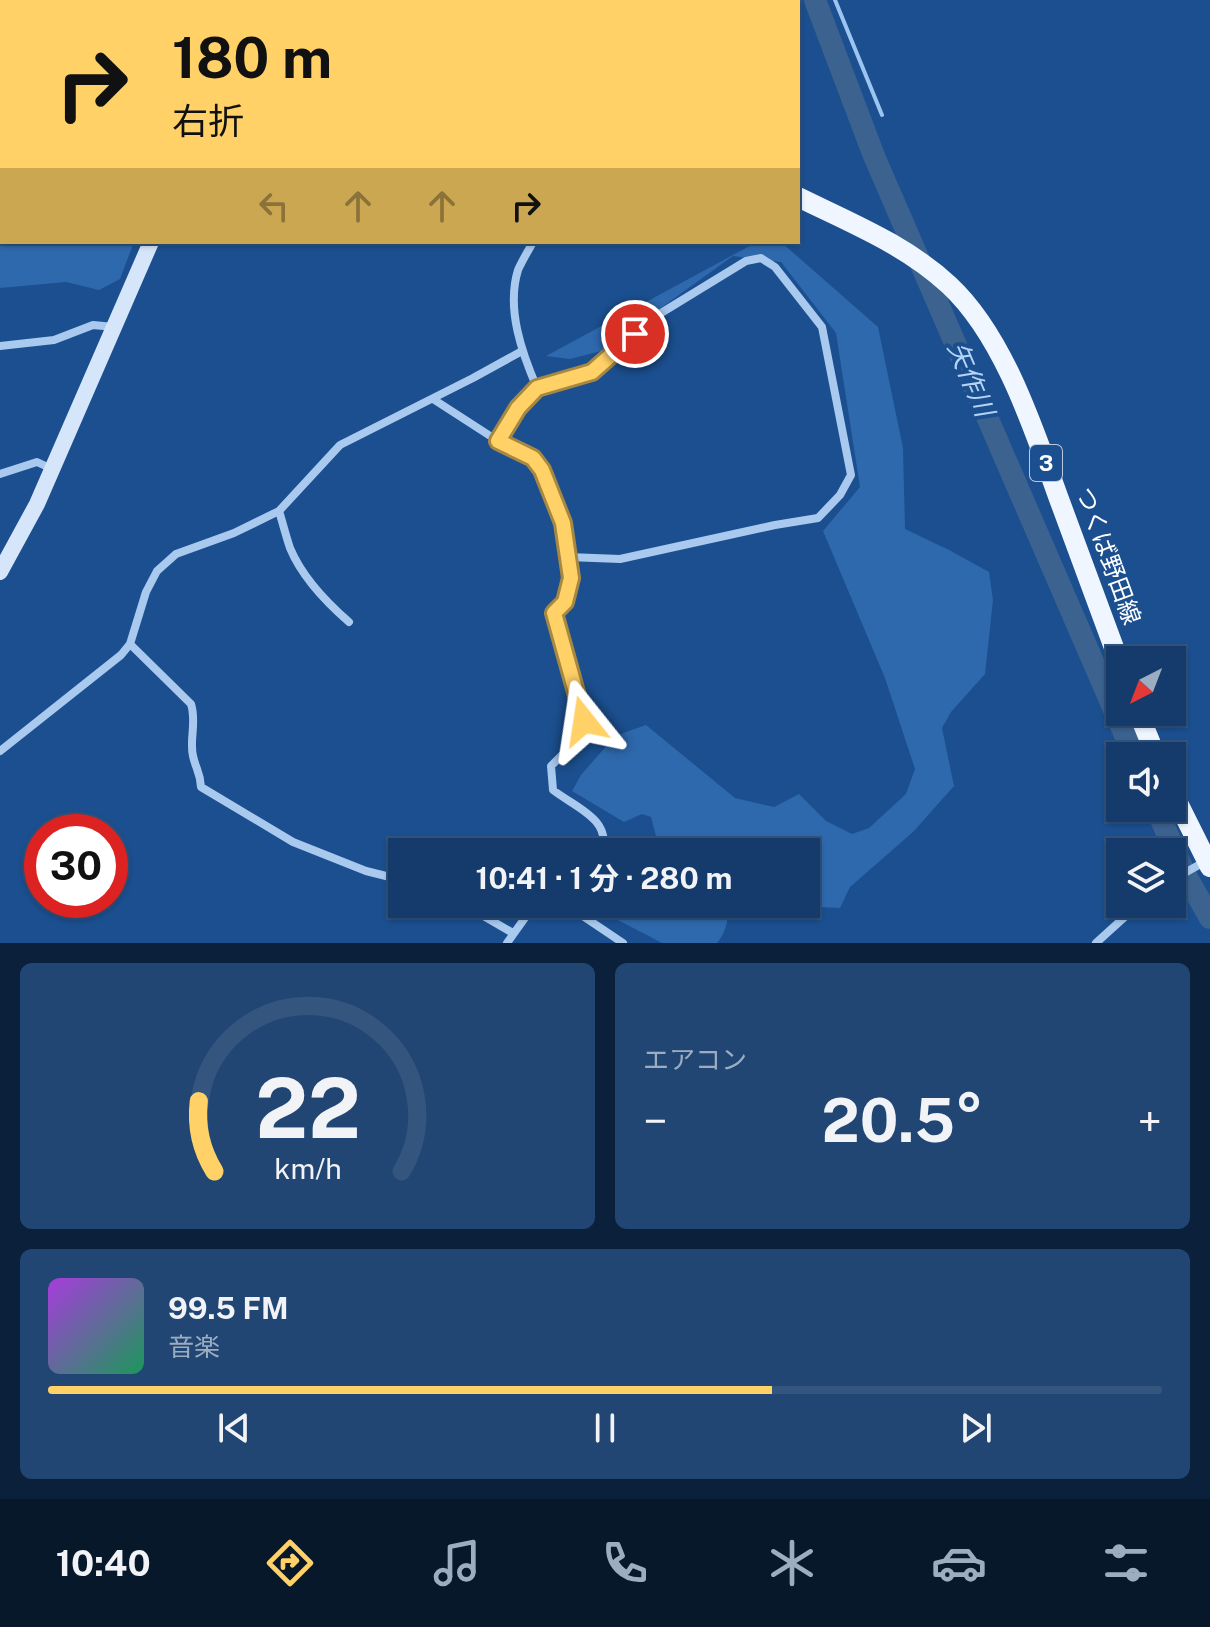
<!DOCTYPE html>
<html lang="ja">
<head>
<meta charset="utf-8">
<style>
	:root { --surface:#143b6b; --page:#214673; --text:#f1f3f6; --muted:#9dadc1; --line:#33557e; --accent:#ffd166 }
	body { margin:0; font-family:"Public Sans","Noto Sans JP",sans-serif; background:var(--page); color:var(--text); height:100vh; display:flex; flex-direction:column; font-size:30px; white-space:nowrap }
	* { box-sizing:border-box; margin:0 }
	p { font-size:26px; color:var(--muted) }
	.icon { flex:none; width:44px; height:44px; fill:none; stroke:currentColor; stroke-width:2; stroke-linecap:round; stroke-linejoin:round }
	.map { position:relative; height:943px; overflow:hidden }
	.panel { display:flex; flex-direction:column; gap:20px; padding:20px; background:#0b203b; flex:1 }
	.panel>* { flex:none }
	.guide { position:absolute; left:0px; top:0px; width:800px; height:244px; box-shadow:0 2px 6px #0004,0 0 0 2px var(--line); background:#ffd166; color:#111; overflow:hidden }
	.needle { width:52px; rotate:222deg }
	.controls { position:absolute; left:1106px; top:646px; display:grid; gap:16px }
	.controls a { display:grid; place-items:center; width:80px; height:80px; border-radius:0px; background:var(--surface); box-shadow:0 2px 6px #0004,0 0 0 2px var(--line); font-size:40px }
	.speed { position:absolute; left:24px; top:814px; display:flex; gap:16px; font-size:40px; font-weight:700; text-align:center }
	.speed>* { display:grid; place-content:center; width:104px; height:104px; border-radius:50%; background:var(--surface); box-shadow:0 2px 6px #0004,0 0 0 2px var(--line); line-height:1 }
	.speed .limit { border:12px solid #d22; background:#fff; color:#111 }
	.pin { position:absolute; display:grid; place-items:center; width:68px; height:68px; color:#fff; margin:-34px; border:4px solid #fff; border-radius:50%; box-shadow:0 2px 8px #0007 }
	.me { position:absolute; width:88px; margin:-44px; rotate:345deg; stroke-linejoin:round; filter:drop-shadow(0 0 6px #0008) }
	.turn { display:flex; align-items:center; gap:28px; height:168px; padding:0 40px; font-size:36px }
	.turn .icon { width:104px; height:104px; stroke-width:2.5 }
	.turn b { display:block; font-size:56px; line-height:68px }
	.lanes { display:flex; align-items:center; height:76px; padding:0 40px; background:#0003; justify-content:center; gap:40px; direction:ltr }
	.lanes .off { opacity:.35 }
	.big { font-size:60px; font-weight:700; line-height:1.1 }
	.panel .widget { flex:1; display:flex; flex-direction:column; justify-content:center; gap:12px; min-width:0; padding:0 28px; border-radius:12px; background:var(--page) }
	.panel .dial { align-items:center; gap:0 }
	.dial svg { height:208px; overflow:visible; fill:none; stroke:var(--line); stroke-width:7; stroke-linecap:round; text-anchor:middle }
	.dial text { fill:var(--text); stroke:none }
	.song { display:flex; align-items:center; gap:24px }
	.cover { width:96px; height:96px; border-radius:12px; background:linear-gradient(135deg,hsl(280 70% 55%),hsl(150 70% 35%)) }
	.played { height:8px; border-radius:4px; background:linear-gradient(90deg,var(--accent) 65%,var(--line) 65%) }
	.keys { display:flex; justify-content:space-around; direction:ltr }
	.heat { display:flex; justify-content:space-between; align-items:center; font-size:44px; direction:ltr }
	.panel .tiles { flex:1; display:grid; gap:20px; grid-template-columns:1fr 1fr }
	.widget:last-child { grid-column:span 2 }
	.trip { position:absolute; left:388px; top:838px; width:432px; height:80px; border-radius:0px; background:var(--surface); box-shadow:0 2px 6px #0004,0 0 0 2px var(--line); font-weight:700; line-height:80px; text-align:center }
	.menu { display:flex; height:128px; justify-content:space-around; align-items:center; background:#08182b; color:var(--muted) }
	.menu .icon { width:56px; height:56px }
	.menu .current { color:var(--accent) }
	.menu b { font-size:36px; color:var(--text) }
	.map>svg:first-child { display:block }
	.green { fill:#2e69ad }
	.lines { fill:none; stroke-linecap:round; stroke-linejoin:round }
	.stream { stroke:#9cc4f0; stroke-width:4 }
	.river { stroke:#3c6290; stroke-width:22 }
	.street { stroke:#a9c9ee; stroke-width:8 }
	.secondary { stroke:#d6e6fa; stroke-width:16 }
	.primary { stroke:#f0f6ff; stroke-width:20 }
	.route-casing { stroke:#a68842; stroke-width:20 }
	.route { stroke:#ffd166; stroke-width:14 }
	.labels { text-anchor:middle; stroke-width:8; stroke-linejoin:round; paint-order:stroke }
	.shield { fill:#1b4f8f; stroke:#bbcadd; stroke-width:2 }
	.shield-label { font-size:22px; font-weight:bold; fill:#fff }
	.street-label { font-size:24px; fill:#fff; stroke:#1b4f8f }
	.water-label { font-size:26px; font-style:italic; fill:#b5d3f5; stroke:#1b4f8f }
</style>
</head>
<body>
<div class="map">
<svg width="1210" height="943" viewBox="0 0 1210 943">
	<rect width="100%" height="100%" fill="#1b4f8f"/>
	<path class="green" d="M2 112V242H134L120 279 99 290 66 282 0 288V113Z
		M757 242H781L878 327 903 448 905 529 949 550 989 572 993 600 985 674 951 712 942 728 954 786 913 832 850 887 840 908 821 907 806 893V852H660L651 817 642 814 624 822 572 791 581 775 615 736 646 725 735 798 774 807 799 794 826 821 852 834 869 828 906 794 915 769 885 678 823 531 860 487 836 333 781 262 733 256 601 351 570 359 546 356Z
		M604 904H726C730 918 726 932 717 943H662L616 919Z"/>
	<g class="lines">
		<path class="stream" d="M835 0 882 115"/>
		<path class="river" d="M815 0 874 156 1134 756
			M1156 808 1185 874 1210 918"/>
		<path class="street" d="M492 2V0
			M0 346 54 340 93 325 114 327
			M537 388 592 372 648 321 746 261 761 258 775 267 822 327 851 475 840 495 818 518 775 525 620 559 568 557
			M433 399 498 441 533 458 542 470 563 523 571 578 565 602 554 613 584 721 582 735 551 766 553 790C573 806 614 820 601 852
			M498 441 518 408 537 388C522 353 506 309 518 270 522 261 528 251 533 242
			M0 474 37 462 52 469
			M279 511C283 524 286 536 290 548 302 577 326 602 349 622
			M130 644 191 704C197 723 189 739 193 756 196 770 200 771 201 787L293 842 366 871 402 880
			M0 751 121 655 130 644 146 592 157 571 176 554 234 533 279 511 340 445 473 378 522 351
			M1172 880 1206 861
			M463 904 513 933
			M565 904 623 943
			M507 943 527 915 543 904
			M1096 943 1139 904"/>
		<path class="secondary" d="M255 2 256 0
			M0 572 37 504 151 242"/>
		<path class="primary" d="M384 0 388 2
			M798 197C851 223 906 245 949 285 1004 336 1034 430 1059 499 1079 554 1100 609 1120 664
			M1138 712 1156 756
			M1172 791 1210 867"/>
	</g>
	<g class="lines">
		<g class="route-casing">
			<path id="route" d="M584 721 554 613 565 602 571 578 563 523 542 470 533 458 498 441 518 408 537 388 592 372 635 334"/>
		</g>
		<use href="#route" class="route"/>
	</g>
	<g class="labels">
		<rect class="shield" x="1030" y="445" width="32" height="36" rx="6"/>
		<g class="shield-label">
			<text x="1046" y="471">3</text>
		</g>
		<g class="street-label">
			<text transform="translate(1108 556) rotate(70)" y="8">つくば野田線</text>
		</g>
		<g class="water-label">
			<text transform="translate(971 379) rotate(67)" y="9">矢作川</text>
		</g>
	</g>
</svg>
<div class="controls">
<a><svg class="needle" viewBox="-14 -14 28 28"><path d="M0-13l5 13h-10z" fill="#e53935"/><path d="M0 13l5-13h-10z" fill="#9dadc1"/></svg></a>
<a><svg class="icon" aria-label="sound" viewBox="0 0 24 24"><path d="M4 9h4l5-4v14l-5-4H4zM17 9q2 3 0 6"/></svg></a>
<a><svg class="icon" aria-label="layers" viewBox="0 0 24 24"><path d="M12 4l9 5-9 5-9-5zM3 14l9 5 9-5"/></svg></a>
</div>
<div class="speed"><div class="limit">30</div></div>
<div class="pin" style="left:635px;top:334px;background:#d93025"><svg class="icon" aria-label="arrive" viewBox="0 0 24 24"><path d="M6 21V4h12l-3 4 3 4H6"/></svg></div>
<svg class="me" style="left:584px;top:721px" viewBox="-20 -20 40 40"><path d="M0-17L14 15 0 8-14 15z" fill="#ffd166" stroke="#fff" stroke-width="4"/></svg>
<div class="trip">10:41 · 1 分 · 280 m</div>
<div class="guide">
<div class="turn"><svg class="icon" aria-label="right" viewBox="0 0 24 24"><path d="M7 20v-9h11M14 6l5 5-5 5"/></svg><div><b>180 m</b>右折</div></div>
<div class="lanes"><svg class="icon off" aria-label="left" viewBox="0 0 24 24"><path d="M17 20v-9H6M10 6l-5 5 5 5"/></svg><svg class="icon off" aria-label="ahead" viewBox="0 0 24 24"><path d="M12 20V5M6 11l6-6 6 6"/></svg><svg class="icon off" aria-label="ahead" viewBox="0 0 24 24"><path d="M12 20V5M6 11l6-6 6 6"/></svg><svg class="icon" aria-label="right" viewBox="0 0 24 24"><path d="M7 20v-9h11M14 6l5 5-5 5"/></svg></div>
</div>
</div>
<section class="panel">
<div class="tiles">
<div class="widget dial"><svg viewBox="0 0 100 80">
<path d="M14 69A42 42 0 1 1 86 69"/>
<path d="M14 69A42 42 0 0 1 8 42" stroke="#ffd166"/>
<text x="50" y="56" font-size="32" font-weight="700">22</text>
<text x="50" y="72" font-size="11">km/h</text>
</svg></div>
<div class="widget"><p>エアコン</p>
<div class="heat"><a>−</a><b class="big">20.5°</b><a>+</a></div>
</div>
<div class="widget">
<div class="song"><i class="cover"></i><div><b>99.5 FM</b><p>音楽</p></div></div>
<div class="played"></div>
<div class="keys"><svg class="icon" aria-label="previous" viewBox="0 0 24 24"><path d="M18 5L8 12l10 7zM5 5v14"/></svg><svg class="icon" aria-label="pause" viewBox="0 0 24 24"><path d="M8 5v14M16 5v14"/></svg><svg class="icon" aria-label="next" viewBox="0 0 24 24"><path d="M6 5l10 7-10 7zM19 5v14"/></svg></div>
</div>
</div>
</section>
<nav class="menu">
<b>10:40</b>
<svg class="icon current" aria-label="directions" viewBox="0 0 24 24"><path d="M12 3l9 9-9 9-9-9zM9 14v-3h6M13 9l2 2-2 2"/></svg>
<svg class="icon" aria-label="music" viewBox="0 0 24 24"><path d="M9 18V5l10-2v13"/><circle cx="6" cy="18" r="3"/><circle cx="16" cy="16" r="3"/></svg>
<svg class="icon" aria-label="phone" viewBox="0 0 24 24"><path d="M5 4h4l2 5-3 2q2 4 5 5l2-3 5 2v4C11 20 4 13 5 4z"/></svg>
<svg class="icon" aria-label="climate" viewBox="0 0 24 24"><path d="M12 3v18M4 7l16 10M4 17L20 7"/></svg>
<svg class="icon" aria-label="car" viewBox="0 0 24 24"><path d="M5 17H2v-5l4-1 3-4h7l3 4 3 1v5h-3M9 17h6M6 11h13"/><circle cx="7" cy="17" r="2"/><circle cx="17" cy="17" r="2"/></svg>
<svg class="icon" aria-label="filters" viewBox="0 0 24 24"><path d="M4 7h16M4 17h16"/><circle cx="9" cy="7" r="2"/><circle cx="15" cy="17" r="2"/></svg>
</nav>
</body>
</html>
